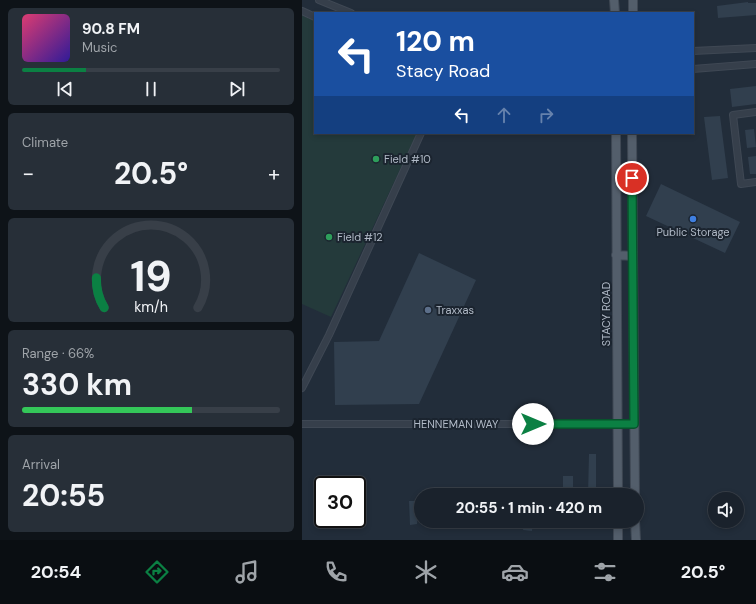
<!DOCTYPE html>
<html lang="en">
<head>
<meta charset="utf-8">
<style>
	:root { --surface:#1a222c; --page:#272f38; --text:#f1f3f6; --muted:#9fa4a9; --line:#383f48; --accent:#0b8043 }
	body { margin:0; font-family:"DM Sans",sans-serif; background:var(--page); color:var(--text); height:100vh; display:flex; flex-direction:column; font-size:15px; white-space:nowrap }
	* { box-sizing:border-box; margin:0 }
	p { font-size:13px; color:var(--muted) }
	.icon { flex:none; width:22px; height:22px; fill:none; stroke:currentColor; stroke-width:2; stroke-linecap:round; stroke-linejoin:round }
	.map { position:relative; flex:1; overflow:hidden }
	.sheet { display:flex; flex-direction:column; gap:8px; padding:8px; background:#0e1318; width:302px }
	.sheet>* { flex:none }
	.guide { position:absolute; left:12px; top:12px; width:380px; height:122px; border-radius:0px; box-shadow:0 2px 6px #0003,0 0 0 1px var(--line); background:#1a4fa0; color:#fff; overflow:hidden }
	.fabs { position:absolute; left:406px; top:492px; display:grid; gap:8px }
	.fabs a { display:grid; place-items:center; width:36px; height:36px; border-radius:50%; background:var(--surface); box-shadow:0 2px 6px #0003,0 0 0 1px var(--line); font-size:20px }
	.speed { position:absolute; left:12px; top:476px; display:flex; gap:8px; font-size:20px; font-weight:700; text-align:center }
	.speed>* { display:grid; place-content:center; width:52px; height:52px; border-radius:50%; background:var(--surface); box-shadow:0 2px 6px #0003,0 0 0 1px var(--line); line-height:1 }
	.speed .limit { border:2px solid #111; border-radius:6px; background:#fff; color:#111 }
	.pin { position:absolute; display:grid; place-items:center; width:34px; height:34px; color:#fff; margin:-17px; border:2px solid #fff; border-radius:50%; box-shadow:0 1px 4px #0007 }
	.me { position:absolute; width:44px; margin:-22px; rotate:90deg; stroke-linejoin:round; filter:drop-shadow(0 0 3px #0008) }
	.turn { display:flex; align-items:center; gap:14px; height:84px; padding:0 16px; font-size:18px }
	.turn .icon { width:52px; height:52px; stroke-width:2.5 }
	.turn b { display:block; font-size:28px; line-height:34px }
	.lanes { display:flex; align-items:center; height:38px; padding:0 16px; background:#0003; justify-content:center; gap:20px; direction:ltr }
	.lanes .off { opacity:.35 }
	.big { font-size:30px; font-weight:700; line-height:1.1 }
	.sheet .tile { flex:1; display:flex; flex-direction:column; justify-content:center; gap:6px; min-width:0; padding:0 14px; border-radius:6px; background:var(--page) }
	.sheet .dial { align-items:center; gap:0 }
	.dial svg { height:104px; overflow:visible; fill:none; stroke:var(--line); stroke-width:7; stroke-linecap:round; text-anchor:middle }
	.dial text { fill:var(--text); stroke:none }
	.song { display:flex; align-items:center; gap:12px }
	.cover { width:48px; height:48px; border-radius:6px; background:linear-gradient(135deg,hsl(340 70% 55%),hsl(250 70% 35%)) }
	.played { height:4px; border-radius:2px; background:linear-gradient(90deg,var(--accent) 25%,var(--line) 25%) }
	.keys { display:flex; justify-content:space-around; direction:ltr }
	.heat { display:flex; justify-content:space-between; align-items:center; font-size:22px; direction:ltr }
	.charge { height:6px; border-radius:3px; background:linear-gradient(90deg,#34c759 66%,var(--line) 0) }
	.trip { position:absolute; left:112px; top:488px; width:230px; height:40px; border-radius:20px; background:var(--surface); box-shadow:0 2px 6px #0003,0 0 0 1px var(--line); font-weight:700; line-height:40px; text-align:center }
	.tab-bar { display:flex; height:64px; justify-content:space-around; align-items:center; background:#0a0e12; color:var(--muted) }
	.tab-bar .icon { width:28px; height:28px }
	.tab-bar .active { color:var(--accent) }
	.tab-bar b { font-size:18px; color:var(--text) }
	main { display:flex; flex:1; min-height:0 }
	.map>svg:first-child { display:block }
	.green { fill:#243a3b }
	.building { fill:#313f4e }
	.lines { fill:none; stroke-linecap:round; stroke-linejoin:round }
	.minor-casing { stroke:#3f4854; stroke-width:8 }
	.major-casing { stroke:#3f4854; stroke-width:10 }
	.minor { stroke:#363f4b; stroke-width:6 }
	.major { stroke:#535e6b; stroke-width:8 }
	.route-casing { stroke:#07532c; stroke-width:10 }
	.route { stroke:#0b8043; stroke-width:7 }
	.leisure-dot { fill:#2e9e5b; stroke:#1b242f; stroke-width:1.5 }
	.shop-dot { fill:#3f7fe0; stroke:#1b242f; stroke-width:1.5 }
	.service-dot { fill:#5c6f8a; stroke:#1b242f; stroke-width:1.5 }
	.labels { text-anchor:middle; stroke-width:4; stroke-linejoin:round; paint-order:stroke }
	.poi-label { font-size:11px; fill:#b1bac7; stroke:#1b242f; text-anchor:start }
	.street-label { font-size:11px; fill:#b1bac7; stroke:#1b242f }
</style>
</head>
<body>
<main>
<section class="sheet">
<div class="tile">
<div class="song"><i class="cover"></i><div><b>90.8 FM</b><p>Music</p></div></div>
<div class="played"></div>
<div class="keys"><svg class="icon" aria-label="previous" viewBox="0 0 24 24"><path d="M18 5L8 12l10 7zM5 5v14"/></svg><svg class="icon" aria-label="pause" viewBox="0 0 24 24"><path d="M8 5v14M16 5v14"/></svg><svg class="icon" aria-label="next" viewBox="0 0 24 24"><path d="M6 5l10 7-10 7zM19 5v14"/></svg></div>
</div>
<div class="tile"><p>Climate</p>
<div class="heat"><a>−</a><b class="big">20.5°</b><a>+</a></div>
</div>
<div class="tile dial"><svg viewBox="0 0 100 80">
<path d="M14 69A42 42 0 1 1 86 69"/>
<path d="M14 69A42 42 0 0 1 8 46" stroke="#0b8043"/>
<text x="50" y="56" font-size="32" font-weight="700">19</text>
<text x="50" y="72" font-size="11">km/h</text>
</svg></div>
<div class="tile"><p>Range · 66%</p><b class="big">330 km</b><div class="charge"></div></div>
<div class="tile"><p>Arrival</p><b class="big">20:55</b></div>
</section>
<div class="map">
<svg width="454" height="540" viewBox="0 0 454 540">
	<rect width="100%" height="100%" fill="#222d3a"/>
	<path class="green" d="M0 15 13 21V133H115L29 317 0 304Z"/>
	<path class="building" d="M446 2V3H454V15L416 18 415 6Z
		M454 86V104L430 107 428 89Z
		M418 116 426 178 410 180 402 117Z
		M452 129 454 147 445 148 443 130Z
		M454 156V174H448L446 157Z
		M359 184 438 222 423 253 344 216Z
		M117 253 174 280 117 404 33 405 32 342 77 341Z
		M287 454H294V495H286Z
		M261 476H271V495H261Z
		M107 501H117L115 524 108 525Z
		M222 521H231L230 531 221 530Z"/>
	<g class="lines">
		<g class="minor-casing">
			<path id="minor" d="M17 0 49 13
				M0 11 13 17
				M391 51 454 48
				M391 69 454 64
				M454 112 431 115 439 184 454 182
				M0 388 27 335 119 133
				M0 424H332"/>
		</g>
		<g class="major-casing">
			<path id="major" d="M312 0 313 13
				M331 13V0
				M314 133 316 495
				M330 133 333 495
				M314 255 331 256
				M316 521V540
				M333 521 334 540"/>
		</g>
		<use href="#minor" class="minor"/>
		<use href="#major" class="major"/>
	</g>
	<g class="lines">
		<g class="route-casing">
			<path id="route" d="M231 424H332L330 178"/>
		</g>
		<use href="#route" class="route"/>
	</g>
	<g class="leisure-dot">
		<circle cx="74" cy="159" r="4"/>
		<circle cx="27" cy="237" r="4"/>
	</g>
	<circle class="shop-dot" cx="391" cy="219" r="4"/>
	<circle class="service-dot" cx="126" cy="310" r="4"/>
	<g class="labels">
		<g class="poi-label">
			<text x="82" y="163">Field #10</text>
			<text x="391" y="236" text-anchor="middle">Public Storage</text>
			<text x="35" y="241">Field #12</text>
			<text x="134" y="314">Traxxas</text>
		</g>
		<g class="street-label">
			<text transform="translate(304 314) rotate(-90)" y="4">STACY ROAD</text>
			<text x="154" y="428">HENNEMAN WAY</text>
		</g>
	</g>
</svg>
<div class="fabs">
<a><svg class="icon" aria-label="sound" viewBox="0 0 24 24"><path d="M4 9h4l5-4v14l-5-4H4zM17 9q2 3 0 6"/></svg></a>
</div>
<div class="speed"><div class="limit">30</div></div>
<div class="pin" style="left:330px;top:178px;background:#d93025"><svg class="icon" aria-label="arrive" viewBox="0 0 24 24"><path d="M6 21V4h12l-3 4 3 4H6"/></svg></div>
<svg class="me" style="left:231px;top:424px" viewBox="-20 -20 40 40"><circle r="19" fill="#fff"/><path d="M0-13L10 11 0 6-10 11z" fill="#0b8043"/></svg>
<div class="trip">20:55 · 1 min · 420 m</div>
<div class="guide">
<div class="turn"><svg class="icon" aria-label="left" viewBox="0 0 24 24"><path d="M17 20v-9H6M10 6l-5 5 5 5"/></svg><div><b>120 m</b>Stacy Road</div></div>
<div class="lanes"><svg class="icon" aria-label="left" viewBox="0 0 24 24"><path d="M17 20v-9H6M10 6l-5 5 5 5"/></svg><svg class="icon off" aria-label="ahead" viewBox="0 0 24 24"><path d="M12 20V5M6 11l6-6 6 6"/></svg><svg class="icon off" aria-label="right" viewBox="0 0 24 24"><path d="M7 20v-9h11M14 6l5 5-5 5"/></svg></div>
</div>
</div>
</main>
<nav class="tab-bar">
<b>20:54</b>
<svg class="icon active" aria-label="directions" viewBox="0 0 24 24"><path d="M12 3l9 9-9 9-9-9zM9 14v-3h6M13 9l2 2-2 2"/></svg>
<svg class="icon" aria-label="music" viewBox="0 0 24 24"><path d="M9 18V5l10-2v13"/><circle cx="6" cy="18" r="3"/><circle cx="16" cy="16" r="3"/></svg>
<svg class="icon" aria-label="phone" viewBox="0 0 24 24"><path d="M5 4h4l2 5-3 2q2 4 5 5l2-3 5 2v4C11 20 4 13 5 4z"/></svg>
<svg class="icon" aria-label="climate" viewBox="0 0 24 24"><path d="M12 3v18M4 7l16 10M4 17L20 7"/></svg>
<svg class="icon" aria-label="car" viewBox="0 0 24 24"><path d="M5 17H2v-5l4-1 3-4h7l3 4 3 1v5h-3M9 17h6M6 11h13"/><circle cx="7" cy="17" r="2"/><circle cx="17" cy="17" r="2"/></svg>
<svg class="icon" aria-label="filters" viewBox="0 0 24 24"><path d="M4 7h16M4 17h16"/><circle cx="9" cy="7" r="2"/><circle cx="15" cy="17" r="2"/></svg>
<b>20.5°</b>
</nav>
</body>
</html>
